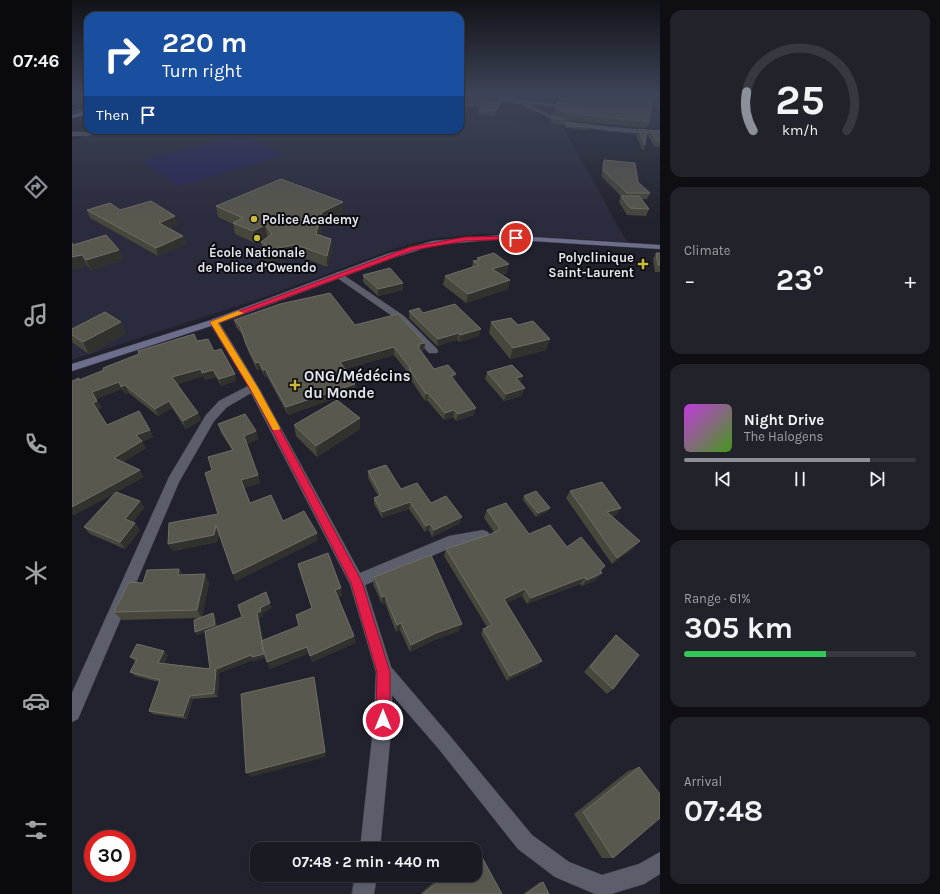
<!DOCTYPE html>
<html lang="en">
<head>
<meta charset="utf-8">
<style>
	:root { --surface:#191a22; --page:#22232a; --text:#f1f3f6; --muted:#9fa1a5; --line:#373840; --accent:#8c9099 }
	body { margin:0; font-family:Karla,sans-serif; background:var(--page); color:var(--text); height:100vh; display:flex; flex-direction:column; font-size:15px; white-space:nowrap }
	* { box-sizing:border-box; margin:0 }
	p { font-size:13px; color:var(--muted) }
	.icon { flex:none; width:22px; height:22px; fill:none; stroke:currentColor; stroke-width:2; stroke-linecap:round; stroke-linejoin:round }
	.map { position:relative; flex:1; overflow:hidden }
	.details { display:flex; flex-direction:column; gap:10px; padding:10px; background:#0e0e13; width:280px }
	.details>* { flex:none }
	.hud { position:absolute; left:12px; top:12px; width:380px; height:122px; border-radius:12px; box-shadow:0 1px 3px #0004,0 0 0 1px var(--line); background:#1a4fa0; color:#fff; overflow:hidden }
	.speed { position:absolute; left:12px; top:830px; display:flex; gap:8px; font-size:20px; font-weight:700; text-align:center }
	.speed>* { display:grid; place-content:center; width:52px; height:52px; border-radius:50%; background:var(--surface); box-shadow:0 1px 3px #0004,0 0 0 1px var(--line); line-height:1 }
	.speed .limit { border:6px solid #d22; background:#fff; color:#111 }
	.pin { position:absolute; display:grid; place-items:center; width:34px; height:34px; color:#fff; margin:-17px; border:2px solid #fff; border-radius:50%; box-shadow:0 1px 4px #0007 }
	.me { position:absolute; width:44px; margin:-22px; rotate:0deg; stroke-linejoin:round; filter:drop-shadow(0 0 3px #0008) }
	.turn { display:flex; align-items:center; gap:14px; height:84px; padding:0 12px; font-size:18px }
	.turn .icon { width:52px; height:52px; stroke-width:2.5 }
	.turn b { display:block; font-size:28px; line-height:34px }
	.then { display:flex; align-items:center; height:38px; padding:0 12px; background:#0003; gap:8px; font-size:15px }
	.big { font-size:30px; font-weight:700; line-height:1.1 }
	.details .card { flex:1; display:flex; flex-direction:column; justify-content:center; gap:6px; min-width:0; padding:0 14px; border-radius:12px; background:var(--page) }
	.details .dial { align-items:center; gap:0 }
	.dial svg { height:104px; overflow:visible; fill:none; stroke:var(--line); stroke-width:7; stroke-linecap:round; text-anchor:middle }
	.dial text { fill:var(--text); stroke:none }
	.song { display:flex; align-items:center; gap:12px }
	.cover { width:48px; height:48px; border-radius:6px; background:linear-gradient(135deg,hsl(290 70% 55%),hsl(100 70% 35%)) }
	.played { height:4px; border-radius:2px; background:linear-gradient(90deg,var(--accent) 80%,var(--line) 80%) }
	.keys { display:flex; justify-content:space-around; direction:ltr }
	.heat { display:flex; justify-content:space-between; align-items:center; font-size:22px; direction:ltr }
	.charge { height:6px; border-radius:3px; background:linear-gradient(90deg,#34c759 61%,var(--line) 0) }
	.trip { position:absolute; left:178px; top:842px; width:232px; height:40px; border-radius:12px; background:var(--surface); box-shadow:0 1px 3px #0004,0 0 0 1px var(--line); font-weight:700; line-height:40px; text-align:center }
	main { display:flex; flex:1; min-height:0 }
	.dock { display:flex; flex-direction:column; width:72px; justify-content:space-around; align-items:center; background:#0a0a0e; color:var(--muted) }
	.dock .icon { width:28px; height:28px }
	.dock .selected { color:var(--accent) }
	.dock b { font-size:18px; color:var(--text) }
	.map>svg:first-child { display:block }
	.built { fill:#2a2b3c }
	.green { fill:#282558 }
	.lines { fill:none; stroke-linecap:round; stroke-linejoin:round }
	.lane-casing { stroke:#3f4049; stroke-width:1 }
	.street-casing { stroke:#3f4049; stroke-width:1 }
	.secondary-casing { stroke:#3f4049; stroke-width:1 }
	.highway-casing { stroke:#3f4049; stroke-width:1 }
	.lane { fill:#5d5e6c; fill-rule:evenodd }
	.street { fill:#5d5e6c; fill-rule:evenodd }
	.secondary { fill:#6d6e8d; fill-rule:evenodd }
	.highway { fill:#9193da; fill-rule:evenodd }
	.wall { fill:#48473b }
	.shaded-wall { fill:#31312e }
	.building { fill:#59584e; stroke:#6f6e67 }
	.route { fill:#e11d48; stroke:#92132f }
	.slow { fill:#f59e0b }
	.poi-dot { fill:#caba3a; stroke:#0c0c11; stroke-width:1.5 }
	.labels { text-anchor:middle; stroke-width:4; stroke-linejoin:round; paint-order:stroke }
	.far-poi-label { font-size:13px; font-weight:bold; fill:#e5e6ed; stroke:#0c0c11; text-anchor:start }
	.poi-label { font-size:15px; font-weight:bold; fill:#e5e6ed; stroke:#0c0c11; text-anchor:start }
</style>
</head>
<body>
<main>
<nav class="dock">
<b>07:46</b>
<svg class="icon selected" aria-label="directions" viewBox="0 0 24 24"><path d="M12 3l9 9-9 9-9-9zM9 14v-3h6M13 9l2 2-2 2"/></svg>
<svg class="icon" aria-label="music" viewBox="0 0 24 24"><path d="M9 18V5l10-2v13"/><circle cx="6" cy="18" r="3"/><circle cx="16" cy="16" r="3"/></svg>
<svg class="icon" aria-label="phone" viewBox="0 0 24 24"><path d="M5 4h4l2 5-3 2q2 4 5 5l2-3 5 2v4C11 20 4 13 5 4z"/></svg>
<svg class="icon" aria-label="climate" viewBox="0 0 24 24"><path d="M12 3v18M4 7l16 10M4 17L20 7"/></svg>
<svg class="icon" aria-label="car" viewBox="0 0 24 24"><path d="M5 17H2v-5l4-1 3-4h7l3 4 3 1v5h-3M9 17h6M6 11h13"/><circle cx="7" cy="17" r="2"/><circle cx="17" cy="17" r="2"/></svg>
<svg class="icon" aria-label="filters" viewBox="0 0 24 24"><path d="M4 7h16M4 17h16"/><circle cx="9" cy="7" r="2"/><circle cx="15" cy="17" r="2"/></svg>
</nav>
<div class="map">
<svg width="588" height="894" viewBox="0 0 588 894">
	<rect width="100%" height="100%" fill="#21222d"/>
	<path class="built" d="M513 95H537L588 100V128L502 118Z
		M388 114 491 127 555 242 434 234H411L365 238 337 244 314 252 190 298 0 360V140L27 134 37 130H388Z"/>
	<path class="green" d="M171 135 213 155 107 186 69 160Z"/>
	<g class="lines">
		<g class="lane-casing">
			<path id="lane" d="M16 108V110L0 113V111Z"/>
		</g>
		<g class="street-casing">
			<path id="street" d="M411 95 500 107 502 109 456 104 492 121 538 127 588 131V135L538 131 491 124 446 103Z
				M388 103 425 105 427 106 425 107 388 105Z
				M23 130H32L16 136H0V132H16Z
				M267 272 332 316 365 349 366 351 365 353H357L326 320 264 277 263 275 264 273Z
				M142 319 147 322 187 388 288 573 377 536 411 530 416 532 418 536 416 540 378 548 293 585 319 667 378 736 460 835 497 862 530 875 567 864 588 852V874L572 884 539 894H523L483 877 446 849 366 748 320 695V720L308 849H288L302 720 304 672 278 584 179 393 155 407 142 421 107 482 6 719 0 722V693L97 477 134 415 147 401 176 386 137 322Z
				M283 875H305L302 894H280Z"/>
		</g>
		<g class="secondary-casing">
			<path id="secondary" d="M429 235 588 245V249L429 239 362 245 321 258 145 324 0 371V364L139 320 315 254 361 241Z"/>
		</g>
		<g class="highway-casing">
			<path id="highway" d="M14 111H16V114L0 118V115Z"/>
		</g>
		<use href="#lane" class="lane"/>
		<use href="#street" class="street"/>
		<use href="#secondary" class="secondary"/>
		<use href="#highway" class="highway"/>
	</g>
	<path class="wall" d="M405 95H444L438 98 431 96V101L425 102H429L428 107 423 116 406 115 407 110 411 103H403Z
		M488 95 577 122 574 128 492 120 481 114 483 108 486 102Z
		M479 118 492 120 490 125 478 124Z
		M494 123 518 127 517 130 494 128Z
		M566 129 573 145 571 151 564 135Z
		M578 130 588 131V147L582 146 576 136Z
		M532 160 566 182 578 193 575 199H570L577 209 574 216 555 215 547 202 549 196 530 177V166Z
		M144 206 271 213 251 223 248 235 259 239 260 251 255 267 230 257H223L188 264 190 247 189 242 196 237 195 236 183 243 163 234 161 224 146 217Z
		M15 210H48L106 224 96 228 111 236 114 244 86 256 18 218Z
		M0 243 1 245 47 250 51 260 19 270 15 265 1 269 0 268Z
		M584 253H588V272H583L581 259Z
		M405 258 435 273 430 275 438 280 436 289 394 303 371 285 373 276 400 267 401 261 405 260Z
		M291 275 331 290 306 296 291 282Z
		M337 311 351 313 407 336 387 342 385 340 365 346 337 318Z
		M162 320 283 325 353 343 352 350 349 351 362 369 383 380 402 415 384 421 381 417 372 420 355 400 353 401 337 377V374L322 355 273 369 283 384 284 391 216 415 195 376 193 377 189 369 185 370 176 351 170 334 164 327Z
		M419 322 446 325 478 339 474 350 438 359 417 333Z
		M0 329 54 333 17 354 1 343 0 341Z
		M125 341 142 351 164 381 149 386 144 377 133 380 131 376 105 384 126 413 129 420 114 429 100 408 86 416 57 393 53 394 50 389 24 399 30 408 25 410 35 425 78 430 81 437 70 442 74 448 51 462 72 477 44 492 68 501 72 508 61 522 63 523 68 530 53 549 18 534 12 527 43 493 2 515 0 513V481L7 380Z
		M415 372 448 384 450 396 432 401 413 379Z
		M288 418V429L245 457 224 436 222 425Z
		M146 424 184 431 186 439 174 444 186 475 188 483 172 488 178 503 246 540 164 581 161 574 147 534 145 542 101 551 96 544 146 514 140 470 160 450 149 433Z
		M296 471 329 489 359 503 388 523 360 537 357 530 353 532 337 509 310 518 302 504V498L306 496 296 478Z
		M498 491 549 508 544 515 540 516 562 548 540 564 494 498Z
		M452 496 476 511 464 517 451 500Z
		M415 510 457 534 495 547 533 566 529 572 524 580 510 586 508 584 455 604 450 596 434 603 466 666 435 681 409 634 411 629 415 627 372 556 374 549 419 534 422 532 412 518Z
		M226 564 270 596 266 597 282 636 283 643 240 662 237 653 198 669 195 662 193 656 182 661 181 660 147 673V674L146 697 121 699 115 719 81 714 77 711 87 682 63 676 58 672 64 662 58 657 96 655 92 663 138 669 133 632 125 635 126 618 50 620 42 612 71 583 107 569 111 575 137 583 130 617 141 613 143 616 145 627 200 608 190 613 191 616 187 618 191 640 227 626 224 615 240 609 228 572Z
		M302 577 387 631 362 640 338 652 328 630 324 632 313 603 310 604 301 584Z
		M544 635 541 689 535 694 512 672 538 641Z
		M567 767 541 858H530L502 814 556 771Z
		M406 850 430 894H349V893L371 875H403V851Z
		M468 882H471L477 894H451Z"/>
	<path class="shaded-wall" d="M432 95 431 101 418 103 419 97Z
		M439 95H444L438 98Z
		M429 102 428 107 423 116 424 111Z
		M271 202V213L251 223 245 245 244 234 250 212Z
		M103 216 106 224 89 231 87 223Z
		M193 225 195 236 183 243 181 231Z
		M111 236 114 244 86 256 84 248Z
		M259 239 260 251 255 267V256Z
		M222 245 223 257 188 264 185 252Z
		M47 250 51 260 19 270 14 260Z
		M10 255 15 265 1 269 0 268V257Z
		M437 264 435 273 418 278 420 269Z
		M438 280 436 289 394 303 396 294Z
		M331 283V290L306 296V289Z
		M49 322 54 333 17 354 11 342Z
		M409 329 407 336 387 342 388 335Z
		M387 333 385 340 365 346 366 339Z
		M478 339 474 350 438 359 441 348Z
		M353 343 352 350 348 351 345 354 347 344Z
		M322 347V355L269 370 268 362Z
		M187 362 189 369 185 370 184 363Z
		M129 369 131 376 103 384 100 377Z
		M193 369 195 376 193 377 191 370Z
		M141 370 144 377 133 380 130 373Z
		M163 374 164 381 149 386 147 379Z
		M384 374 382 382 379 376Z
		M451 376 448 384 444 378Z
		M47 382 50 389 24 399 20 392Z
		M283 384 284 391 216 415 214 407Z
		M53 385 57 393 53 394 49 387Z
		M453 388 450 396 432 401 434 394Z
		M356 393 355 400 353 401 354 394Z
		M25 401 30 408 25 410 21 403Z
		M97 401 100 408 86 416 83 409Z
		M404 408 402 415 384 421 386 414Z
		M382 410 381 417 372 420 373 413Z
		M126 413 129 420 114 429 111 421Z
		M288 418V429L245 457 244 446Z
		M78 430 81 437 70 442 74 448 47 465 42 458 64 435Z
		M184 431 186 439 174 445 172 436Z
		M68 470 72 477 2 515 0 513V507Z
		M186 475 188 483 172 488 169 480Z
		M68 501 72 508 58 526 53 519Z
		M338 502 337 509 310 518V512Z
		M478 508 476 511 464 517 466 513Z
		M549 508 544 515 530 519 535 512Z
		M390 517 388 523 360 537 362 530Z
		M63 523 68 530 53 549 48 542Z
		M358 524 357 530 353 532 354 526Z
		M144 525 147 533 145 542 101 551 96 544Z
		M245 533 246 540 164 581 161 574Z
		M568 541 562 548 540 564 545 558Z
		M533 566 528 573H530L524 580 510 586 515 580Z
		M107 569 112 578 106 575Z
		M133 574 137 583 130 618 125 610Z
		M513 577 508 584 455 604 459 598Z
		M269 588 270 596 264 598 263 590Z
		M453 589 450 596 428 606 432 599Z
		M313 596V603L310 604V597Z
		M198 603 200 608 190 613 191 616 187 618 194 658 182 661 181 660 147 673V674L146 697 142 693V670L185 613 188 608Z
		M141 613 143 616 145 628 125 635 123 632Z
		M329 623 328 630 324 632 325 625Z
		M390 624 387 631 362 640 338 652 339 645 364 633Z
		M282 636 283 643 240 662 238 656Z
		M235 647 237 653 198 669 195 662Z
		M92 651 96 655 90 667 86 663Z
		M470 661 466 666 435 681 438 676Z
		M242 677 243 684 254 757 179 777 174 773Z
		M118 696 121 699 115 719 111 716Z"/>
	<path class="building" d="M405 95H432L419 97 404 96Z
		M488 95 528 98 529 95H581L577 122 494 113 483 108 485 102 506 105 508 103 505 100 487 98Z
		M429 102 424 111 407 110 411 103Z
		M481 115 492 120 479 118Z
		M494 123 518 127 494 126Z
		M566 129 575 130 573 145Z
		M578 130 588 131V141H584Z
		M532 160 563 163 566 182 578 193H555L532 171Z
		M209 179 271 202 250 212 244 234 259 239 255 256 228 246 222 245 185 252 193 244 189 242 200 234 193 225 181 231 161 223 171 218 144 206Z
		M549 196H567L577 209 558 208Z
		M79 201 103 216 87 223 111 236 84 248 15 210 38 203 48 210Z
		M34 235 47 250 14 260 10 255 0 257V243L1 245Z
		M422 253 437 264 420 269 438 280 396 294 373 276 407 265 401 261 408 260 405 258Z
		M584 253H588V265H586Z
		M318 268 331 283 306 289 291 275Z
		M258 293 283 325 326 314 353 343 347 344 348 346 346 347 362 369 376 365 384 374 379 376 404 408 386 414 382 410 373 413 356 393 354 394 337 369H339L322 347 268 362 283 384 214 407 193 369 191 370 187 362 184 363 174 344 168 326 162 320 208 304Z
		M383 304 409 329 388 335 387 333 366 339 337 311 347 308 351 313Z
		M33 312 49 322 11 342 0 335V329Z
		M439 318 446 325 461 321 478 339 441 348 419 322Z
		M122 334 125 341 136 339 142 351 149 349 163 374 147 379 141 370 130 373 129 369 100 377 126 413 111 421 97 401 83 409 53 385 49 387 47 382 20 392 25 401 21 403 35 425 67 411 78 430 64 435 70 441 42 458 68 470 0 507V381L7 378V380L32 370 31 368 67 354 66 351Z
		M440 365 451 376 444 378 453 388 434 394 415 372Z
		M265 400 288 418 244 446 222 425Z
		M173 414 184 431 172 436 186 475 169 480 178 503 199 495 211 521 232 511 245 533 161 574 144 525 142 535 96 544 97 523 146 514 133 473 140 470 136 457 161 450 146 424Z
		M314 465 329 489 345 483 359 503 374 496 390 517 362 530 358 524 354 526 338 502 310 512 302 498 309 495 296 471Z
		M530 482 549 508 535 512 568 541 545 558 498 491Z
		M464 491 478 508 466 513 452 496Z
		M44 492 68 501 53 519 63 523 48 542 12 527Z
		M434 503 457 534 478 525 495 547 509 537 533 566 528 570 530 573 515 580 513 577 459 598 453 589 432 599 470 661 438 676 411 629 420 625 374 549 419 534 428 529 415 510Z
		M256 553 269 588 263 590 282 636 238 656 235 647 195 662 189 641 227 626 224 615 240 608 226 564Z
		M359 555 390 624 364 633 339 645 329 623 325 625 313 596 310 597 302 577Z
		M107 569 106 575 133 574 125 610 42 612 57 582 71 583 75 570Z
		M194 592 198 603 188 608 189 611 185 613 192 654 180 657 179 655 142 670H144L142 693 118 696 111 716 77 711 88 680 58 672 65 659 58 657 65 644 92 651 86 663 138 669 133 631 170 617 166 605Z
		M141 613 143 625 123 632 122 620Z
		M544 635 567 655 541 689 518 667Z
		M242 677 253 752 174 773 169 694Z
		M567 767 588 794V818L541 858 511 812Z
		M406 850 430 894H351L375 875H403V853Z
		M471 882 477 894H454Z"/>
	<linearGradient id="sky" x2="0" y2="1"><stop stop-color="#121319"/><stop offset="0.43" stop-color="#3d4457"/><stop offset="1" stop-color="#3d4457" stop-opacity="0"/></linearGradient>
	<rect width="588" height="220" fill="url(#sky)"/>
	<path class="route" d="M444 236 447 238 446 239 393 241 342 250 146 323 193 401 290 582 318 672V720L316 725 311 727 306 725 304 720 305 672 279 583 185 401 138 322 338 247 393 237Z"/>
	<path class="slow" d="M166 311 172 313 146 323 186 388 208 428 207 430H201L178 388 138 322Z"/>
	<g class="poi-dot">
		<circle cx="182" cy="219" r="4"/>
		<circle cx="185" cy="238" r="4"/>
		<path d="M569 258h4v4h4v4h-4v4h-4v-4h-4v-4h4z"/>
		<path d="M221 379h4v4h4v4h-4v4h-4v-4h-4v-4h4z"/>
	</g>
	<g class="labels">
		<g class="far-poi-label">
			<text x="190" y="224">Police Academy</text>
			<text x="185" y="257" text-anchor="middle">École Nationale<tspan x="185" dy="15">de Police d’Owendo</tspan></text>
			<text x="562" y="262" text-anchor="end">Polyclinique<tspan x="562" dy="15">Saint-Laurent</tspan></text>
		</g>
		<g class="poi-label">
			<text x="232" y="381">ONG/Médécins<tspan x="232" dy="17">du Monde</tspan></text>
		</g>
	</g>
</svg>
<div class="speed"><div class="limit">30</div></div>
<div class="pin" style="left:444px;top:238px;background:#d93025"><svg class="icon" aria-label="arrive" viewBox="0 0 24 24"><path d="M6 21V4h12l-3 4 3 4H6"/></svg></div>
<svg class="me" style="left:311px;top:720px" viewBox="-20 -20 40 40"><circle r="17" fill="#e11d48" stroke="#fff" stroke-width="3"/><path d="M0-11L8 9 0 5-8 9z" fill="#fff"/></svg>
<div class="trip">07:48 · 2 min · 440 m</div>
<div class="hud">
<div class="turn"><svg class="icon" aria-label="right" viewBox="0 0 24 24"><path d="M7 20v-9h11M14 6l5 5-5 5"/></svg><div><b>220 m</b>Turn right</div></div>
<div class="then">Then<svg class="icon" aria-label="arrive" viewBox="0 0 24 24"><path d="M6 21V4h12l-3 4 3 4H6"/></svg></div>
</div>
</div>
<section class="details">
<div class="card dial"><svg viewBox="0 0 100 80">
<path d="M14 69A42 42 0 1 1 86 69"/>
<path d="M14 69A42 42 0 0 1 9 39" stroke="#8c9099"/>
<text x="50" y="56" font-size="32" font-weight="700">25</text>
<text x="50" y="72" font-size="11">km/h</text>
</svg></div>
<div class="card"><p>Climate</p>
<div class="heat"><a>−</a><b class="big">23°</b><a>+</a></div>
</div>
<div class="card">
<div class="song"><i class="cover"></i><div><b>Night Drive</b><p>The Halogens</p></div></div>
<div class="played"></div>
<div class="keys"><svg class="icon" aria-label="previous" viewBox="0 0 24 24"><path d="M18 5L8 12l10 7zM5 5v14"/></svg><svg class="icon" aria-label="pause" viewBox="0 0 24 24"><path d="M8 5v14M16 5v14"/></svg><svg class="icon" aria-label="next" viewBox="0 0 24 24"><path d="M6 5l10 7-10 7zM19 5v14"/></svg></div>
</div>
<div class="card"><p>Range · 61%</p><b class="big">305 km</b><div class="charge"></div></div>
<div class="card"><p>Arrival</p><b class="big">07:48</b></div>
</section>
</main>
</body>
</html>
